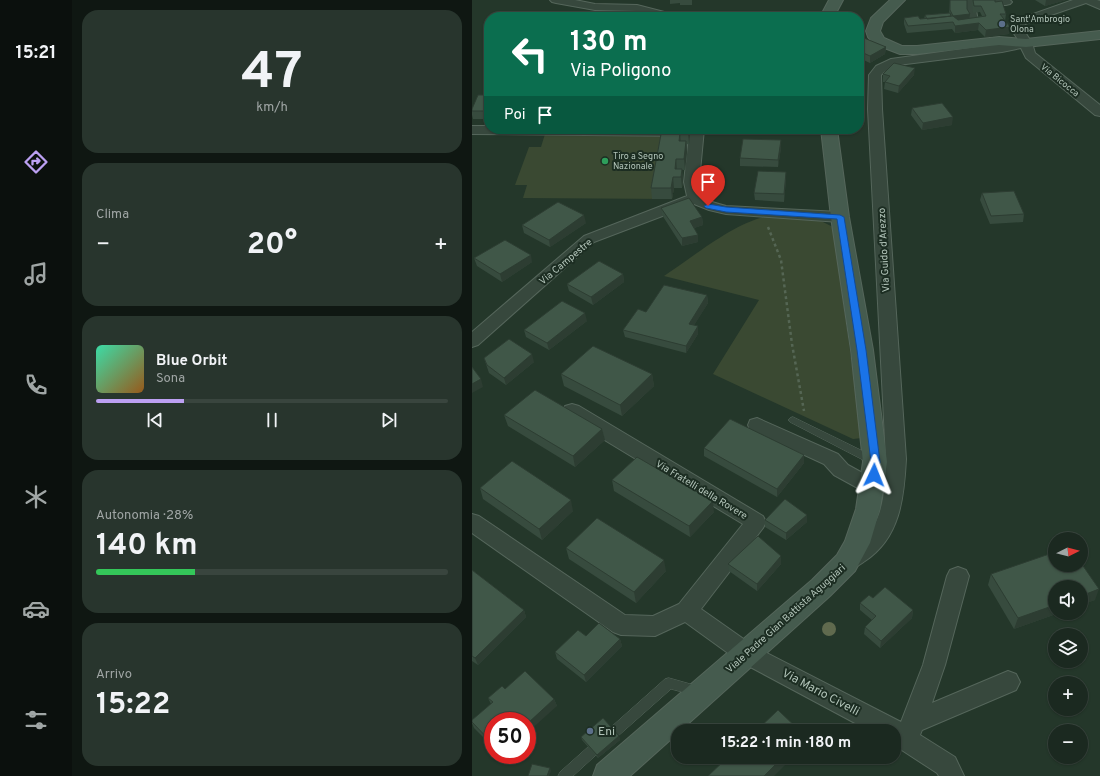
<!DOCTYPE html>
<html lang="it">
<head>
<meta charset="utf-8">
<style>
	:root { --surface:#1b2920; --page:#28352d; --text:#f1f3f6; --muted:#a0a6a5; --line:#39453e; --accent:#bca0f2 }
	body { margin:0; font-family:Overpass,sans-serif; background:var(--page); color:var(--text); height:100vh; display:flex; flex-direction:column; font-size:15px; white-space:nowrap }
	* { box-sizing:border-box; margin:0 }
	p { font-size:13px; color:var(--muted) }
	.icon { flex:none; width:22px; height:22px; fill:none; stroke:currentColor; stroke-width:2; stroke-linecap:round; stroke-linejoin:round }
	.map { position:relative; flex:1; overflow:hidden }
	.details { display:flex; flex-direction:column; gap:10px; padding:10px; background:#0f1712; width:400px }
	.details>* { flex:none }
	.banner { position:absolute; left:12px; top:12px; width:380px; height:122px; border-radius:16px; box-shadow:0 1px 3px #0004,0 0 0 1px var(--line); background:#0b6e4f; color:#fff; overflow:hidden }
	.needle { width:26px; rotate:84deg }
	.tools { position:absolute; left:576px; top:532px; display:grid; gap:8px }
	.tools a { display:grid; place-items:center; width:40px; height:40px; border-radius:50%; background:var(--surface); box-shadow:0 1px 3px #0004,0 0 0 1px var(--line); font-size:20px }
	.speed { position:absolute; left:12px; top:712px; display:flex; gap:8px; font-size:20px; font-weight:700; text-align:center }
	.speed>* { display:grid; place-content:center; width:52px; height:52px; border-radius:50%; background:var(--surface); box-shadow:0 1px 3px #0004,0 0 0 1px var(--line); line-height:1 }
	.speed .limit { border:6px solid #d22; background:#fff; color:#111 }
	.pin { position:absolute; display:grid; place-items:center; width:34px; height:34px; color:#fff; margin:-41px -17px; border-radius:50% 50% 50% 0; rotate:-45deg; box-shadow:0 0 4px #0007 }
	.pin .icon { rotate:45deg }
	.me { position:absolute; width:44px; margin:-22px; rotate:2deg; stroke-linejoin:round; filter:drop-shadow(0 0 3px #0008) }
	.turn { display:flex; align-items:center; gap:14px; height:84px; padding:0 20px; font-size:18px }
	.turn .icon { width:52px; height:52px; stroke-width:2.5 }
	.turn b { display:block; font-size:28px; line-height:34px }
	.then { display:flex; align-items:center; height:38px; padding:0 20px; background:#0003; gap:8px; font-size:15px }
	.big { font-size:30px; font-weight:700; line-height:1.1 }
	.details .card { flex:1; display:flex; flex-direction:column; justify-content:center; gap:6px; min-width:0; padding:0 14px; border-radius:16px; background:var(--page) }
	.details .dial { align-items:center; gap:0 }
	.dial b { font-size:52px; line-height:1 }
	.song { display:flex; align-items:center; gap:12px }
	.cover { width:48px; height:48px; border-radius:6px; background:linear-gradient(135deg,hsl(160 70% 55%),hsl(30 70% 35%)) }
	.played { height:4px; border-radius:2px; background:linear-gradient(90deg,var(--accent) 25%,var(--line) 25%) }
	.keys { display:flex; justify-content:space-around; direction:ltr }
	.heat { display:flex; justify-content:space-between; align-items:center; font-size:22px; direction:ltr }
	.charge { height:6px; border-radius:3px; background:linear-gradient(90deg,#34c759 28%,var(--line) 0) }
	.trip { position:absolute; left:199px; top:724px; width:230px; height:40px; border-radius:16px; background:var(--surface); box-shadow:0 1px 3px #0004,0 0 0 1px var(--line); font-weight:700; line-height:40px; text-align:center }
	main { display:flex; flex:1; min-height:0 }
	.tab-bar { display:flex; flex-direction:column; width:72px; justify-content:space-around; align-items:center; background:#0b100d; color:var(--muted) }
	.tab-bar .icon { width:28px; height:28px }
	.tab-bar .selected { color:var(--accent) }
	.tab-bar b { font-size:18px; color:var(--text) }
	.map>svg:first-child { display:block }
	.green { fill:#3a4932 }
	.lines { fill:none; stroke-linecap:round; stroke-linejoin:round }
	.lane-casing { stroke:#55665b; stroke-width:1 }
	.street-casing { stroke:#55665b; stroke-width:2 }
	.secondary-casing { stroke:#55665b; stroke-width:2 }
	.path { stroke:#556654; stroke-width:2.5; stroke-dasharray:3 3; stroke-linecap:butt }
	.lane { fill:#37483d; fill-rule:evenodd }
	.street { fill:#37483d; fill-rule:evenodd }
	.secondary { fill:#455b4e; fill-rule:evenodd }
	.tree { fill:#606a4e }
	.wall { fill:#374b3e }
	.shaded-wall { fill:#2d3d32 }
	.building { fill:#405748; stroke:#2d3d32 }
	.route { fill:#1a73e8; stroke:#114b97 }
	.service-dot { fill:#5c6f8a; stroke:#1c2d22; stroke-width:1.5 }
	.leisure-dot { fill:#2e9e5b; stroke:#1c2d22; stroke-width:1.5 }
	.labels { text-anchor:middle; stroke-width:4; stroke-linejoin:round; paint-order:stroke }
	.far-poi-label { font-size:9px; fill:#b2c4b9; stroke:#1c2d22; text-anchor:start }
	.far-street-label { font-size:9px; fill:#b2c4b9; stroke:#1c2d22 }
	.street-label { font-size:10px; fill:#b2c4b9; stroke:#1c2d22 }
	.near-street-label { font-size:12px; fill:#b2c4b9; stroke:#1c2d22 }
	.near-poi-label { font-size:12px; fill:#b2c4b9; stroke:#1c2d22; text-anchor:start }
</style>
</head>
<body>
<main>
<nav class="tab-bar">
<b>15:21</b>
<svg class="icon selected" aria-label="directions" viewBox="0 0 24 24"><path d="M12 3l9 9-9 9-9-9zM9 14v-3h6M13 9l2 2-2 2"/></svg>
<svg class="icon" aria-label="music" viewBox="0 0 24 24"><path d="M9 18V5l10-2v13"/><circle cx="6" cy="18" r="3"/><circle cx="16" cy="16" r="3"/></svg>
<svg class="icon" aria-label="phone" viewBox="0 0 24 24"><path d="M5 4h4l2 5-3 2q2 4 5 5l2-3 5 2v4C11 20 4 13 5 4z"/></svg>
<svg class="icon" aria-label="climate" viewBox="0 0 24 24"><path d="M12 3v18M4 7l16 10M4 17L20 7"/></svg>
<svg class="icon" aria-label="car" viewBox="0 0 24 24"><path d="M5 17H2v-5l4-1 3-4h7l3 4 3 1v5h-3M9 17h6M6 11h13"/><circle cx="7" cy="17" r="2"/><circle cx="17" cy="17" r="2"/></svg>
<svg class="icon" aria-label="filters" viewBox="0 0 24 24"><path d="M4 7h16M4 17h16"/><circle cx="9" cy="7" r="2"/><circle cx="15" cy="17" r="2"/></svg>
</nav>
<section class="details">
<div class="card dial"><b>47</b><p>km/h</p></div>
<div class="card"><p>Clima</p>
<div class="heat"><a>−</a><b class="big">20°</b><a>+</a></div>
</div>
<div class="card">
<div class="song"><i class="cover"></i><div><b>Blue Orbit</b><p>Sona</p></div></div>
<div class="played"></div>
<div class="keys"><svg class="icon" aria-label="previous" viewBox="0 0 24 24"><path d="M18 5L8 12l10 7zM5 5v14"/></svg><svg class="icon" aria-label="pause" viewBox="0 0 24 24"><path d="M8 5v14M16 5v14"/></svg><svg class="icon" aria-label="next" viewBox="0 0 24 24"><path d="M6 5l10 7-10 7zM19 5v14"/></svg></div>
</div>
<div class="card"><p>Autonomia · 28%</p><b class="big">140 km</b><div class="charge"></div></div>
<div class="card"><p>Arrivo</p><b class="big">15:22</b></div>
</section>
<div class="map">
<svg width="628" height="776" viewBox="0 0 628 776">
	<rect width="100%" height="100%" fill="#24372a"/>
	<path class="green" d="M73 134 218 136 217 144H209L208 152H215L213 170H206L211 180 210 188H202L200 199 51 198 55 185H43L57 147H69Z
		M297 216 347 220 361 227 390 438 381 439 241 374 287 300 192 276C221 257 264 221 297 216Z"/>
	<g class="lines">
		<g class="lane-casing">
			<path id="lane" d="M321 417 403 457 405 460 403 463H397L318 422 316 420 318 418Z
				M197 678 229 687 231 691 229 695 225 696 199 689 146 736 142 738 138 736 136 732 138 728 193 679Z
				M120 745 124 747 126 751 124 755 101 776H86L88 772 116 747Z"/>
		</g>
		<g class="street-casing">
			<path id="street" d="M78 0H103L123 4 165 5 204 15 206 17H186L165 11 123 10 84 3 80 2Z
				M492 0H538L540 2 538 4 534 5H503L506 21 504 23H496L494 21Z
				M601 0H625L628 1V9L614 3 553 24 551 29 560 43 563 53 628 105V116L623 115 554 58 549 48 530 52 426 65 412 72 409 75 410 109 434 459C432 498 428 538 393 561 384 567 378 572 368 568L365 562C370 551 383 546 392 538 413 518 413 486 414 459L396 109 397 75 404 66 419 59 547 41 539 29 544 20Z
				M0 126H17V129H232L227 182C229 200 238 202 254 206L368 212 373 214 376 217 373 220 368 222 254 214 237 210 222 204 122 242 6 345 0 347V332L112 236 215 196 212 182 217 136 0 134Z
				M100 404 107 406 291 516 294 522 291 528 229 609 283 647 429 722 451 665 475 576 478 570 486 567 494 570 497 576 473 665 460 703 536 671 544 674 548 682 544 690 450 730 448 735 483 757 492 776H467L465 773 422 745V731H398L267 661 213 622 183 636 149 635 141 632 0 533V514L7 516 153 615 181 616 207 604 271 524 93 416 91 411 93 406Z
				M285 418 366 454 376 465 407 482 410 487 407 492 400 495 393 492 362 475 352 464 278 430 276 425 278 420Z"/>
		</g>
		<g class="secondary-casing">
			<path id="secondary" d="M357 0H371L362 17H348Z
				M418 0H433L411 22 408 31 412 38 430 46H445L527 37 554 39 628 31V39L554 47 527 45 445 54H428L402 44 396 37 394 31 399 18Z
				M349 129H365L377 217 401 350 415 462 408 509 398 543 383 571 358 596 208 731H206V733L158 776H121L125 765 340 580 365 555 373 541 384 509 391 462 379 350 359 217Z"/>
		</g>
		<path class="path" d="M296 227 309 260 320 344 332 411"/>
		<use href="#lane" class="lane"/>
		<use href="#street" class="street"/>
		<use href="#secondary" class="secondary"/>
	</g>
	<circle class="tree" cx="357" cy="629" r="7"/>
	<path class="wall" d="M198 0H220V5H208V3L198 4Z
		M478 0H495V9L498 14 497 18 510 16 508 12 501 13 500 4 501 0H523V2L534 14 533 21 538 27 537 34 513 37 506 30 483 33 480 29 435 33 432 24V18L448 19H452L453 15 477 13Z
		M563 0H594L573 6Z
		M387 40 414 47 413 54 398 63 387 58Z
		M411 74 442 75 426 93 412 89 413 82H411Z
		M17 95V119H1L0 115V109Z
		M440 108 480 125 450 130 439 115Z
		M190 129H217L218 136 217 144H215V152L213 170H210L211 180 210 188H202L200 199H180L179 188Z
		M309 148 306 167 268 166V158Z
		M314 179 312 202 283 200 282 193Z
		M510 193 552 214 551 222 518 224 508 200Z
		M189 208 230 217 231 225 222 228 226 235V242L210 246 190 215Z
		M114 223 78 247 52 233 50 225Z
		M2 258 60 262 30 282 5 266Z
		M151 274 152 282 121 305 97 291 95 284Z
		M235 295 236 303 222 325 226 334 214 353 153 337 151 330 174 312Z
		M115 321 77 350 54 337 52 330Z
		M12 358 62 362 34 385 17 373Z
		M89 374H180L182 386 150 416 92 386Z
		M32 415 130 429 133 440 103 467 36 426Z
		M232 448 332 455V463L305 497 232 456Z
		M140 480 242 512 218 537 142 491Z
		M8 488 101 511 70 540 11 499Z
		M335 515V522L314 540 293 527V520Z
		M94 548 194 571 164 603 97 559Z
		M256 564H309L285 591 257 571Z
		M0 570 52 610 54 617 6 665 0 661Z
		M519 574 623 600 583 613H587L542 629 516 585Z
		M401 598 441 610 440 618 408 648 392 634 393 627 400 620 388 610V603Z
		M114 636 148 639 150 646 114 682 85 659 83 652Z
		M33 689 82 699 85 706 21 721V747L2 728 0 723V720L19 704 16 698Z
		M147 736 148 740 126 758 110 740 109 737Z"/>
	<path class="shaded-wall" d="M574 0H594L573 6Z
		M498 14 497 21 481 23V16Z
		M507 23 506 30 483 33V26Z
		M538 27 537 34 513 37 514 30Z
		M414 47 413 54 398 63V56Z
		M443 68 442 75 426 93 427 86Z
		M481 117 480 125 450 130 451 123Z
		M216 129H217L218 136 217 144 216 133Z
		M208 133 209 144 207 141Z
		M309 140V148L306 167V160Z
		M214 141 215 152 213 170 212 159Z
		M204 159 205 170 203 169Z
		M210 169 211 180 210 188 209 177Z
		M314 172V179L312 202V194Z
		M201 177 202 188 200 199 199 188Z
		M112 215 114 223 78 247 77 240Z
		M230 217 231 225 219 229 218 221Z
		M226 235V242L210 246V238Z
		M59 255 60 262 30 282 28 274Z
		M151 274 152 282 121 305 119 297Z
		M235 295 236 303 218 332 217 324Z
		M113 313 115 321 77 350 75 343Z
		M226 326V334L214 353V346Z
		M60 354 62 362 34 385 32 378Z
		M180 374 182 386 150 416 148 405Z
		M9 379 11 387 0 393V384Z
		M130 429 133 440 103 467 101 456Z
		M332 455V463L305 497V489Z
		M99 500 101 511 70 540 67 529Z
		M241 501 242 512 218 537 217 526Z
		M335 515V522L314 540V533Z
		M309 556V564L285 591V584Z
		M192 560 194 571 164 603 162 592Z
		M627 589 623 600 609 605V596Z
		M583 605V613H587L542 629 546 618Z
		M52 610 54 617 6 665 3 658Z
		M441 610 440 618 408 648 409 641Z
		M148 639 150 646 114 682 112 675Z
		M82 699 85 706 55 733V724Z
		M147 736 148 740 126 758 125 755Z
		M311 757H321L302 776H292Z
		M78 768 79 771 77 776H75Z"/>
	<path class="building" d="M478 0H495V9L498 14 481 16 486 20 514 16 509 6H502L501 0H523V2L530 1 534 14H528L538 27 514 30 507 23 483 26 481 22 436 26 432 18 446 16 448 19 481 16 478 10Z
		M478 13 479 16 455 19 453 15Z
		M392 38 414 47 398 56 387 51V40Z
		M422 63 443 68 427 86 413 82 418 76 411 74Z
		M6 95H17V111H0V109Z
		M470 103 481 117 451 123 440 108Z
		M190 129H216V133H208L207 141H214L212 159H204L203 169H210L209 177H201L199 188H179Z
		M271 139 309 140 306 160 268 158Z
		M286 171 314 172 312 194 282 193Z
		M542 191 552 214 519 216 510 193Z
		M217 198 230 217 218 221 226 235 210 238 189 208Z
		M86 202 112 215 77 240 50 225Z
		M33 240 59 255 28 274 2 258Z
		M127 261 151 274 119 297 95 284Z
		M192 285 235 295 217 324 226 326 214 346 151 330 166 309 174 312Z
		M90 301 113 313 75 343 52 330Z
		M37 339 60 354 32 378 15 365 12 358Z
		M121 346 180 374 148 405 89 374Z
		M0 367 9 379 0 384Z
		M63 390 130 429 101 456 32 415Z
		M258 419 332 455 305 489 232 448Z
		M165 457 241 501 217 526 140 480Z
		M40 461 99 500 67 529 8 488Z
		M313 499 335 515 314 533 293 520Z
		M125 518 192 560 162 592 94 548Z
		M286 536 309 556 285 584 256 564Z
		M583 552V565H609V563L627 589 609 596V587H583V605L546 618 519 574Z
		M0 570 52 610 3 658 0 656Z
		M413 587 441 610 409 641 393 627 404 616 388 603 397 595 401 598Z
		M127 623 148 639 112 675 83 652 106 630 114 636Z
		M53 671 82 699 55 724V721H21V744L0 722V720L21 702 16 698 30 686 33 689Z
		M306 710 328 731H284Z
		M131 718 147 736 125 755 109 737Z
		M256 757H311L292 776H236Z
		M60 764 78 768 75 776H56Z"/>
	<path class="route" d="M236 204 254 207 368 215 372 217 394 350 408 462 405 477H398L397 475 399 462 385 350 365 219 254 212 234 208 232 206Z"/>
	<g class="service-dot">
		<circle cx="530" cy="24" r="4"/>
		<circle cx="118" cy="731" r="4"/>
	</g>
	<circle class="leisure-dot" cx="133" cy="161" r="4"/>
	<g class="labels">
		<g class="far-poi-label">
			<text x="538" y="22">Sant'Ambrogio<tspan x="538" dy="10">Olona</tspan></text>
			<text x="141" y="159">Tiro a Segno<tspan x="141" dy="10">Nazionale</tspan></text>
		</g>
		<g class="far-street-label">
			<text transform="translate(588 80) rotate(39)" y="3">Via Bicocca</text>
		</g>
		<g class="street-label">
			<text transform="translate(411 250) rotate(-93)" y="4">Via Guido d'Arezzo</text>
			<text transform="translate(93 261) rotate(-40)" y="4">Via Campestre</text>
			<text transform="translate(230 489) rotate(31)" y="4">Via Fratelli della Rovere</text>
			<text transform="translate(313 618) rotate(-42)" y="4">Viale Padre Gian Battista Aguggiari</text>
		</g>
		<g class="near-street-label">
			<text transform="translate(349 692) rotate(28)" y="4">Via Mario Civelli</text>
		</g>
		<g class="near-poi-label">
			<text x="126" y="735">Eni</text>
		</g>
	</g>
</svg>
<div class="tools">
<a><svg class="needle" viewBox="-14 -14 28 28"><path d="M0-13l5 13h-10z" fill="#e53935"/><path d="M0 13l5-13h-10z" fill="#a0a6a5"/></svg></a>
<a><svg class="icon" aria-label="sound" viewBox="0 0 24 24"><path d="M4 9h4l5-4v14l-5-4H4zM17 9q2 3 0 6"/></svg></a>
<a><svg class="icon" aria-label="layers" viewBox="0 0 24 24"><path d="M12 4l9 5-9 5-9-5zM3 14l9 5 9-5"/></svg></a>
<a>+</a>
<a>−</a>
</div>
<div class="speed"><div class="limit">50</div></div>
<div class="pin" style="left:236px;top:206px;background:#d93025"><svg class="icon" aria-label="arrive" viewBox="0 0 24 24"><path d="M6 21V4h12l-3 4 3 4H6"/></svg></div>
<svg class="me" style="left:402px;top:475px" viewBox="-20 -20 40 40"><path d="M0-17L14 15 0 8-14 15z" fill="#1a73e8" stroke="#fff" stroke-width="4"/></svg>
<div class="trip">15:22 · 1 min · 180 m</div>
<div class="banner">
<div class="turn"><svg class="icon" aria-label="left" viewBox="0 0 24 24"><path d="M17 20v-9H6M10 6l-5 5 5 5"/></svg><div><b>130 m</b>Via Poligono</div></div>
<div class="then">Poi<svg class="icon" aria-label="arrive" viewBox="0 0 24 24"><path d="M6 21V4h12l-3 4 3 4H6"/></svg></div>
</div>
</div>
</main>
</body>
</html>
